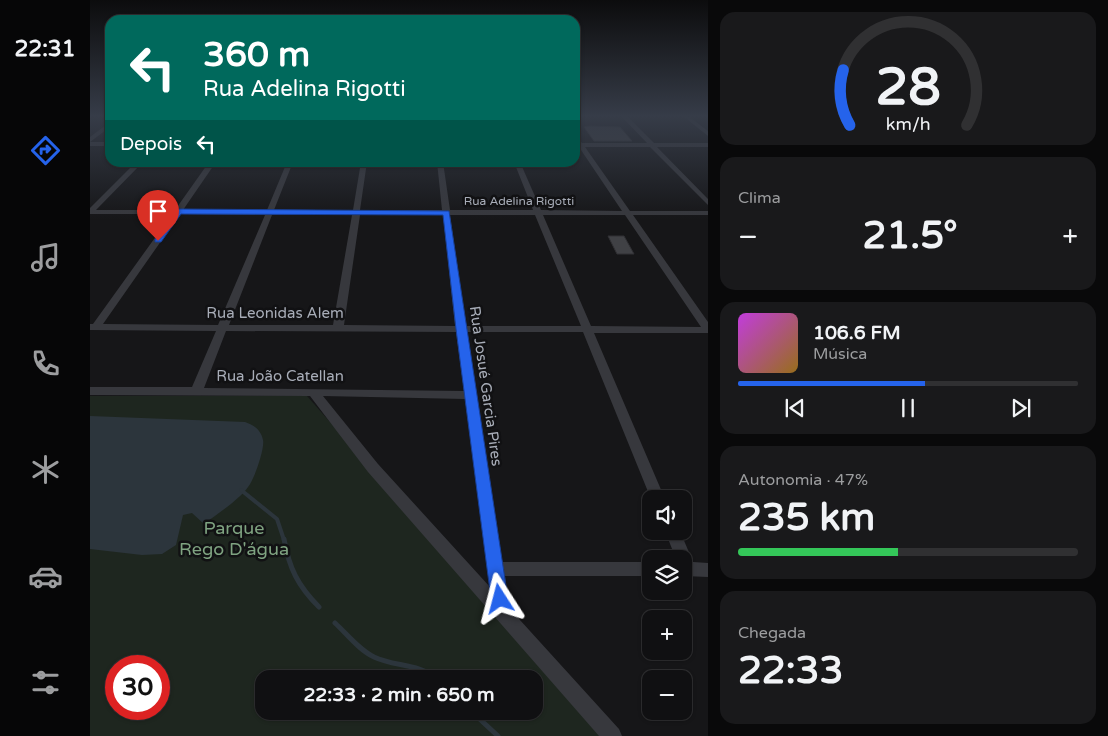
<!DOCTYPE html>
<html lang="pt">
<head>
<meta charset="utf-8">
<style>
	:root { --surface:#101012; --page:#19191b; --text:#f1f3f6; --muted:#9c9d9f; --line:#303032; --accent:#2563eb }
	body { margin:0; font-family:"Varela Round",sans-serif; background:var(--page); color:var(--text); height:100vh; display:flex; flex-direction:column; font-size:19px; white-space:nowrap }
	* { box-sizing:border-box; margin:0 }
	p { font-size:16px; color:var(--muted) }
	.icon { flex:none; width:28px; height:28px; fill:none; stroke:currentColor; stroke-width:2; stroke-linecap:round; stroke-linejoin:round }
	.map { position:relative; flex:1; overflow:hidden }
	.sheet { display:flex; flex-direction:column; gap:12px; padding:12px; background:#09090a; width:400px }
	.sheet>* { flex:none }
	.hud { position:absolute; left:15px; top:15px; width:475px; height:152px; border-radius:15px; box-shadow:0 1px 4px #0004,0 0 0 1px var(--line); background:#00695c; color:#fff; overflow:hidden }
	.controls { position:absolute; left:552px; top:490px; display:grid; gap:10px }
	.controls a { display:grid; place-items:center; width:50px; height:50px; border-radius:10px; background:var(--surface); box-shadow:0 1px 4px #0004,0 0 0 1px var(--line); font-size:25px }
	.speed { position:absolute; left:15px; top:655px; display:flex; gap:10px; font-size:25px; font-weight:700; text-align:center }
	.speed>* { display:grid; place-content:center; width:65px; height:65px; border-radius:50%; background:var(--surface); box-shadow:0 1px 4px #0004,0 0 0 1px var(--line); line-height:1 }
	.speed .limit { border:8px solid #d22; background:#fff; color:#111 }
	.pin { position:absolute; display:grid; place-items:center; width:42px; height:42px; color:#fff; margin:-51px -21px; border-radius:50% 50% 50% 0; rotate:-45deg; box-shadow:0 0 5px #0007 }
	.pin .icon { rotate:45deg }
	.me { position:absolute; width:55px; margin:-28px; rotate:351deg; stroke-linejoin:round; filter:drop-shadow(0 0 4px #0008) }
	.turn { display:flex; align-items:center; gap:18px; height:105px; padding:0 15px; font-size:22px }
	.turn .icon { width:65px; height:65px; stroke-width:2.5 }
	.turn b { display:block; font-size:35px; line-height:42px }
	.then { display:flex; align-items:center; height:48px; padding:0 15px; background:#0003; gap:10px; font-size:19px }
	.big { font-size:38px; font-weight:700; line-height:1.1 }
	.sheet .card { flex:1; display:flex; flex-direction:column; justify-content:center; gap:8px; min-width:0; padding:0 18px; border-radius:15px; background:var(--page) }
	.sheet .dial { align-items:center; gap:0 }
	.dial svg { height:130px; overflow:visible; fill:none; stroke:var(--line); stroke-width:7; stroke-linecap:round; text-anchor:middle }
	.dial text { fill:var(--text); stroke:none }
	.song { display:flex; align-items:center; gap:15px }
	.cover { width:60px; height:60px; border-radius:8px; background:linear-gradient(135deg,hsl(290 70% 55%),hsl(40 70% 35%)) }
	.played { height:5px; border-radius:2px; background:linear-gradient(90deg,var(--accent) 55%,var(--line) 55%) }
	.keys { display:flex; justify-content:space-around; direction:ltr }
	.heat { display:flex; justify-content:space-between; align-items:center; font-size:28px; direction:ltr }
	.charge { height:8px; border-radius:4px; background:linear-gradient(90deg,#34c759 47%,var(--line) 0) }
	.trip { position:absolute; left:165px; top:670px; width:288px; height:50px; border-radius:15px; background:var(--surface); box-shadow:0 1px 4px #0004,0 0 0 1px var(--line); font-weight:700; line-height:50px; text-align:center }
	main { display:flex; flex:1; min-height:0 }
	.tabs { display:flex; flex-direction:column; width:90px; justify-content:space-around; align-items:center; background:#060607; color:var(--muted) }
	.tabs .icon { width:35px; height:35px }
	.tabs .on { color:var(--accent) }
	.tabs b { font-size:22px; color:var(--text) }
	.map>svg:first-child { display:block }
	.green { fill:#1e261f; fill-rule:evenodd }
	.water { fill:#2c353c }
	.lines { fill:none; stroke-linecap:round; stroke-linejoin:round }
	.stream-far1 { stroke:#2c353c; stroke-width:4 }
	.stream { stroke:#2c353c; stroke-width:5 }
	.building { fill:#404145; stroke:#303034 }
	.street { fill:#37383d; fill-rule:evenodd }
	.route { fill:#2563eb; stroke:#184099 }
	.labels { text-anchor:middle; stroke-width:5; stroke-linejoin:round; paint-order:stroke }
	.far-street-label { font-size:12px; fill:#a8adb8; stroke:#111113 }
	.street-label { font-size:15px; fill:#a8adb8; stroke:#111113 }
	.near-park-label { font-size:18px; fill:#7fa381; stroke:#111113 }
</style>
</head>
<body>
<main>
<nav class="tabs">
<b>22:31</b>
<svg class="icon on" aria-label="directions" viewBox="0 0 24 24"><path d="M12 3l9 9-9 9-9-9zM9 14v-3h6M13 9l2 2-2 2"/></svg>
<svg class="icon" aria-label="music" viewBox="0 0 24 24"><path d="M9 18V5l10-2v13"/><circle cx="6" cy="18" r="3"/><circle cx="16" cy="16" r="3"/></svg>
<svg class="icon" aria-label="phone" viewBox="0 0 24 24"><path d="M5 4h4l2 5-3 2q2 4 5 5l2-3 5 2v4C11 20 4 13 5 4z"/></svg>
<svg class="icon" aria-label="climate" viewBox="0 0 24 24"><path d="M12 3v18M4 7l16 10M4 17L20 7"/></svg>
<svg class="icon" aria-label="car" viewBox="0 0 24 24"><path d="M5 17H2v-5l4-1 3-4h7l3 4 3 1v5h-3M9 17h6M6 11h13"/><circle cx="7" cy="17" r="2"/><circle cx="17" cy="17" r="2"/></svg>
<svg class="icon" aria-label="filters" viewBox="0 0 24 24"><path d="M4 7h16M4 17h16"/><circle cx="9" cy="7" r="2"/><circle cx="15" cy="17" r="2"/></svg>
</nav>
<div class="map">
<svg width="618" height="736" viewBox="0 0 618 736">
	<rect width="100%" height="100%" fill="#161618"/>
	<path class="green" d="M0 396H217L517 736H0ZM26 666H69V709H26ZM174 679H444V711H174Z"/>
	<path class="water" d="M0 416 155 422C164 425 171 430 173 440 175 448 164 480 158 487 149 500 127 514 114 524L102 513 93 515 86 545 72 554 52 555 0 549Z"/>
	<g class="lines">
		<path class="stream-far1" d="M151 490 187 519 194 540"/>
		<path class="stream" d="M194 539C199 568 208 586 229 607
			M245 623C257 634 269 650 284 657 305 667 328 663 347 679
			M381 711 408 736"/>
	</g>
	<path class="building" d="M500 126 530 127 542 141H504L494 127Z
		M518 236H534L544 254H527Z"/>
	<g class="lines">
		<path class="street" d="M531 116H537L564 143H618V147H567L618 199V205L560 147H495L540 211H618V215H543L618 322V333H504L575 499H561L493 332H377L412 562H561V576H415L420 609 529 729 532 736H509L278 472 220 396 0 395V387H102L126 331 0 330V324H3L82 214H0V208L46 162H53L6 210H85L119 162H126L93 210H177L197 162H203L184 210H263L271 162H277L270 210H352L347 162H353L360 210H443L424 162H430L451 210 532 211 489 147H485V135L492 143H557ZM90 214 175 215 128 325 13 324ZM182 215H262L243 325H139ZM270 215H353L365 326 254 325ZM360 215H445L491 326H376ZM453 215H535L611 327 501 326ZM136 331 366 332 374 391 114 388ZM233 396 375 399 400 587 288 464Z
			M593 116H598L618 131V136Z
			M20 122V127L0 142V137Z
			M0 142H20V146H0Z
			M575 531H590L603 562 618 563V577L594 576V559H586Z"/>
	</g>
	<linearGradient id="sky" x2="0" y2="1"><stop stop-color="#0c0c0d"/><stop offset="0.53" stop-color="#363c48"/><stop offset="1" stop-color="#363c48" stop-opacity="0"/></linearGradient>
	<rect width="618" height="219" fill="url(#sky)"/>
	<path class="route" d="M89 209 359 211 418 599 416 605 410 607 404 605 401 599 366 329 353 215 91 214 71 242H65V239L86 210Z"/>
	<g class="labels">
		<g class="far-street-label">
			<text x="429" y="205">Rua Adelina Rigotti</text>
		</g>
		<g class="street-label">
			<text x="185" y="318">Rua Leonidas Alem</text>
			<text x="190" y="381">Rua João Catellan</text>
			<text transform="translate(396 386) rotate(82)" y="5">Rua Josué Garcia Pires</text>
		</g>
		<g class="near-park-label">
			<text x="144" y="534">Parque<tspan x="144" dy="21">Rego D'água</tspan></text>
		</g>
	</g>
</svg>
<div class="controls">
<a><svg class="icon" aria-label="sound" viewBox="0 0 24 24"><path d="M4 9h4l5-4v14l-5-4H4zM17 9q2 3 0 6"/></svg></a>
<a><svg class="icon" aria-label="layers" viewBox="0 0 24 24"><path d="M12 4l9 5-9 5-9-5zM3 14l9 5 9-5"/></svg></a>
<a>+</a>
<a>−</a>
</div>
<div class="speed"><div class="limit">30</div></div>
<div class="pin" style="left:68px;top:241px;background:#d93025"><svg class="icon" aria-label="arrive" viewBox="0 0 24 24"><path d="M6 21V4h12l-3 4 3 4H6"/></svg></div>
<svg class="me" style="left:410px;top:599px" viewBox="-20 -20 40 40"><path d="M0-17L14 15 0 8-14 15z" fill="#2563eb" stroke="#fff" stroke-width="4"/></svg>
<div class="trip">22:33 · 2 min · 650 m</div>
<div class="hud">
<div class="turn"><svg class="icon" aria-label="left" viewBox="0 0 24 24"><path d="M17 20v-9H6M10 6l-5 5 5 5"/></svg><div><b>360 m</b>Rua Adelina Rigotti</div></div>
<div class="then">Depois<svg class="icon" aria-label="left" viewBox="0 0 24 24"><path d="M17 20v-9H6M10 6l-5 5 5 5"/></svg></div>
</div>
</div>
<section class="sheet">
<div class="card dial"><svg viewBox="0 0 100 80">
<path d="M14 69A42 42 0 1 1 86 69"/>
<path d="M14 69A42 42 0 0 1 10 35" stroke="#2563eb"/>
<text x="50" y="56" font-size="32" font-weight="700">28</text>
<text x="50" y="72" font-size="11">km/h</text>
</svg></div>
<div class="card"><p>Clima</p>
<div class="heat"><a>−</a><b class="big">21.5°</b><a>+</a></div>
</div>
<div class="card">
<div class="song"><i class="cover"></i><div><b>106.6 FM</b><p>Música</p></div></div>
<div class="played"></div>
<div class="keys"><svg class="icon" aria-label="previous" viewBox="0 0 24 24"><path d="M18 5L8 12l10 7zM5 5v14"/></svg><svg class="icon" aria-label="pause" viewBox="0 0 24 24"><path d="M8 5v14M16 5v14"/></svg><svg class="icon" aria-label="next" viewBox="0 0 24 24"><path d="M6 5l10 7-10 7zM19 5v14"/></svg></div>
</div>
<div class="card"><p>Autonomia · 47%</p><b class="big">235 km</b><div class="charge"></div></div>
<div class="card"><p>Chegada</p><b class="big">22:33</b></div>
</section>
</main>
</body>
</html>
